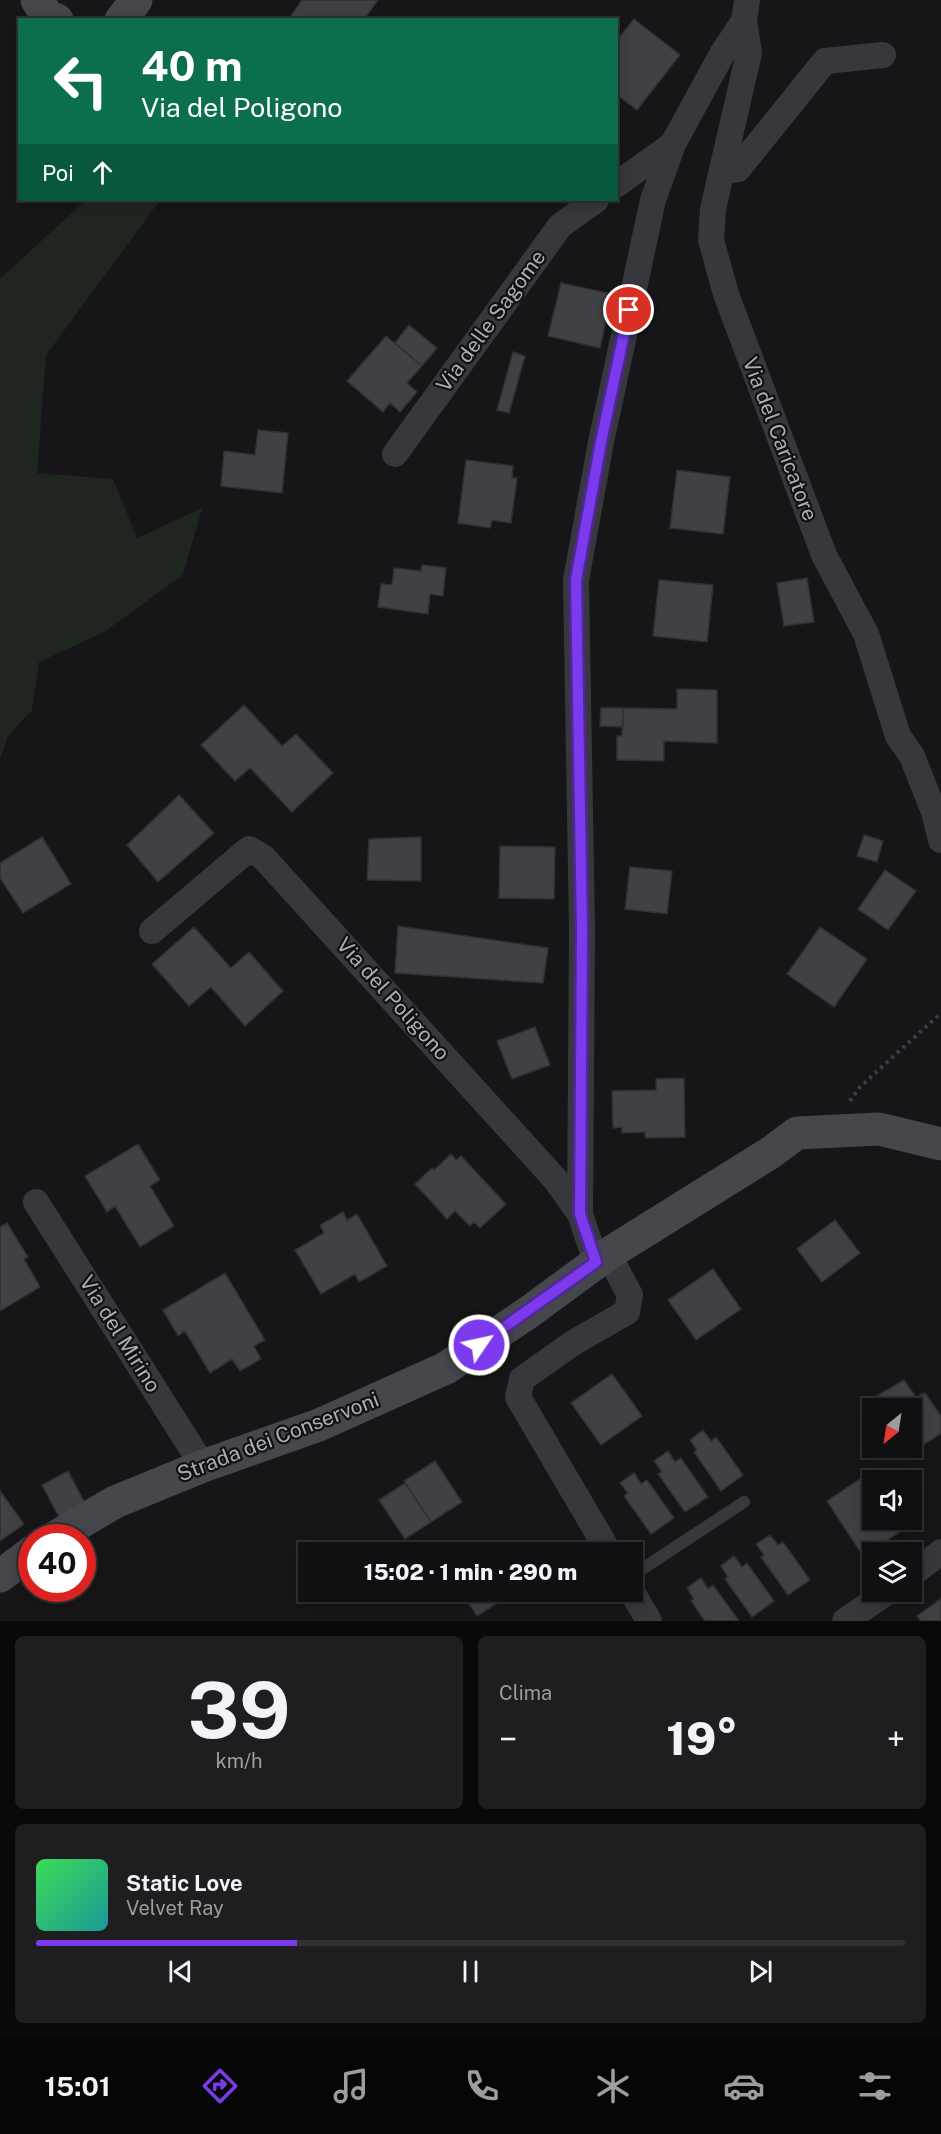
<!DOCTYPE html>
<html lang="it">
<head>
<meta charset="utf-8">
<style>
	:root { --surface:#101012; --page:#1e1e20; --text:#f1f3f6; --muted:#9c9d9f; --line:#303032; --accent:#7c3aed }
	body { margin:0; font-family:"Public Sans",sans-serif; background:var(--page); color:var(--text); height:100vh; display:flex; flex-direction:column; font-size:22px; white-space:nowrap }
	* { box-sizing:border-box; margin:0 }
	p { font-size:20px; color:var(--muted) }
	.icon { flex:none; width:33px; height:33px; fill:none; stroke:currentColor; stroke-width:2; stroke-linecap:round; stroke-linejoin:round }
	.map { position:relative; height:1621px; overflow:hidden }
	.drawer { display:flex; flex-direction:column; gap:15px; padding:15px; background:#09090a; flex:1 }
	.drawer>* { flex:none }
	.banner { position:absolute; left:18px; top:18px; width:600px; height:183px; border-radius:0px; box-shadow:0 3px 15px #0003,0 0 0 2px var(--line); background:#0b6e4f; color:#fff; overflow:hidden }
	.needle { width:39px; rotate:210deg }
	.controls { position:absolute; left:862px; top:1398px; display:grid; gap:12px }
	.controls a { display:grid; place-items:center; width:60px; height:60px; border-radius:0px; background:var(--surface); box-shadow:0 3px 15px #0003,0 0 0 2px var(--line); font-size:30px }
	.speed { position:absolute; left:18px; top:1524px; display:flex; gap:12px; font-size:30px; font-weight:700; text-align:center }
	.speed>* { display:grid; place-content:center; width:78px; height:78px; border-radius:50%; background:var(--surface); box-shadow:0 3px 15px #0003,0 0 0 2px var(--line); line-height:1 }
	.speed .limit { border:9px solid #d22; background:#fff; color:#111 }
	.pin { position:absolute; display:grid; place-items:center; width:51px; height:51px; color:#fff; margin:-26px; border:3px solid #fff; border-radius:50%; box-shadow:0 2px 6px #0007 }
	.me { position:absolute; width:66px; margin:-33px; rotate:56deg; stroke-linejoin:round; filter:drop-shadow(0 0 4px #0008) }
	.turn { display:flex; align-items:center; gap:21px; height:126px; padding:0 24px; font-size:27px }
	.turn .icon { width:78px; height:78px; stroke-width:2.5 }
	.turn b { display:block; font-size:42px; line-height:51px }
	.then { display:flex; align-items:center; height:57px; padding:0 24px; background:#0003; gap:12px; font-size:22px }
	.big { font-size:45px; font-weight:800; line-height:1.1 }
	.drawer .tile { flex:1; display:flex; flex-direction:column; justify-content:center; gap:9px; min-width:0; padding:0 21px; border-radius:9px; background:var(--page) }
	.drawer .dial { align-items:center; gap:0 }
	.dial b { font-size:78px; line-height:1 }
	.song { display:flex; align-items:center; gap:18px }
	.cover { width:72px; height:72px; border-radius:9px; background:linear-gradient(135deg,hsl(130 70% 55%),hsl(180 70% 35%)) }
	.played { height:6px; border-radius:3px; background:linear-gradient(90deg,var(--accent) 30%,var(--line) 30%) }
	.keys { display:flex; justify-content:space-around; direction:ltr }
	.heat { display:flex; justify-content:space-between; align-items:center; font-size:33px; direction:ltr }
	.drawer .tiles { flex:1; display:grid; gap:15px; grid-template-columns:1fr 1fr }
	.tile:last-child { grid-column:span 2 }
	.trip { position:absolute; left:298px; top:1542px; width:345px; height:60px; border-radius:0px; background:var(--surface); box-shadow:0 3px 15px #0003,0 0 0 2px var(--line); font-weight:800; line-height:60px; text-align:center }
	.dock { display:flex; height:96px; justify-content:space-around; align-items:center; background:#060607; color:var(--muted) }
	.dock .icon { width:42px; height:42px }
	.dock .active { color:var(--accent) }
	.dock b { font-size:27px; color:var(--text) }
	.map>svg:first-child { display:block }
	.green { fill:#1e261f }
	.building { fill:#404145; stroke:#303034; stroke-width:1.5 }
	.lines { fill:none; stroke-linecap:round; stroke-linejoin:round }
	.path { stroke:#3d3f44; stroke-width:4; stroke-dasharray:3 4.5; stroke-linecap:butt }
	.lane { stroke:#37383d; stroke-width:12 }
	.street { stroke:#37383d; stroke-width:26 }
	.secondary { stroke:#45474d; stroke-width:33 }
	.route-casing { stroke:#51269a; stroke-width:15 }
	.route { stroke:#7c3aed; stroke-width:10 }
	.labels { text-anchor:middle; stroke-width:4.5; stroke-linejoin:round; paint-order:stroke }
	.street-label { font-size:21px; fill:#a8adb8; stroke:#111113 }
</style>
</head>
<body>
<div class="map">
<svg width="941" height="1621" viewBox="0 0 941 1621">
	<rect width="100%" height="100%" fill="#161618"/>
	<path class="green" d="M86 200H160L46 355 37 473 113 479 137 538 202 508 183 575 104 632 39 662 32 710 8 736 0 759V279Z"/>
	<path class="building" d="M302 0H378L365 18 360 20H293L290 17Z
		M634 19 680 55 637 110 616 94V41Z
		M561 283 612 294 600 348 548 336Z
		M409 325 437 348 422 366 395 343Z
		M386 336 422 366 407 383 417 392 400 412 390 403 383 412 347 381Z
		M513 352 525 356 509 413 497 410Z
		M258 430 288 433 282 493 221 486 224 451 255 455Z
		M466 460 513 466 512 478H517L511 523 492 520 490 528 458 523Z
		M677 470 730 477 723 534 670 528Z
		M422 565 446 568 443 596 430 594 428 614 378 607 381 584 392 585 394 568 421 571Z
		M807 578 814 622 784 626 777 583Z
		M659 580 713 585 707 642 653 636Z
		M677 689 717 690V743L664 741V761L617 760V736H622L623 708 677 709Z
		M244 705 282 746 296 734 333 773 292 812 250 768 235 781 201 745Z
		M601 708H623V727L600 726Z
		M179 795 214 833 158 882 127 845Z
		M864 835 883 841 877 862 857 856Z
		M42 837 71 884 23 913 0 878V863Z
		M421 837V881L367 880 369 839Z
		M500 846 555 847 554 899 499 898Z
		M630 867 672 871 667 914 625 909Z
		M885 870 916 891 888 930 858 909Z
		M398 926 548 948 543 983 395 973Z
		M194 927 231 968 249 952 283 991 245 1026 211 987 189 1006 152 964Z
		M820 927 867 959 834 1007 787 974Z
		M535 1027 550 1065 512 1079 497 1041Z
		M684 1078 685 1137 645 1138V1132L622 1133V1127L613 1128 612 1091 656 1090V1079Z
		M138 1144 160 1180 150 1186 174 1226 140 1247 115 1206 107 1212 85 1176Z
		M451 1154 456 1160 461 1156 506 1204 480 1228 474 1222 470 1226 455 1211 447 1219 415 1184 432 1168 434 1170Z
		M343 1212 347 1220 357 1214 387 1266 359 1282 355 1274 321 1294 295 1250 324 1233 320 1225Z
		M835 1220 860 1253 822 1282 797 1249Z
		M7 1223 28 1257 24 1259 40 1287 0 1311V1227Z
		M713 1269 741 1309 696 1340 668 1300Z
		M225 1273 265 1340 254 1346 261 1359 240 1371 232 1359 210 1373 185 1331 178 1336 163 1310Z
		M612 1374 642 1416 601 1445 571 1403Z
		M904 1380 916 1397 925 1393 941 1416V1433L907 1456 901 1448H912V1408H873L868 1401Z
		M703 1430 711 1441 716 1437 743 1475 721 1491 694 1452 697 1450 690 1440Z
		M668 1451 675 1462 681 1458 708 1497 685 1512 658 1474 662 1472 654 1461Z
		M435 1461 462 1502 431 1522 404 1481Z
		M68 1471 86 1505 60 1519 42 1485Z
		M634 1473 641 1484 647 1480 674 1518 651 1534 624 1496 628 1493 620 1483Z
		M869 1473 875 1480H873V1520H900L906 1528 863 1556 827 1501Z
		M405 1483 431 1522 405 1539 379 1500Z
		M0 1491 24 1524 0 1541Z
		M770 1535 778 1545 783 1542 810 1580 788 1595 761 1557 764 1555 756 1544Z
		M517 1546 525 1552H493L497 1547Z
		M734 1556 742 1567 747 1563 774 1601 752 1617 725 1579 728 1577 721 1566Z
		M701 1578 708 1589 713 1585 739 1621H705L691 1601 694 1599 687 1588Z
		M461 1592H507L510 1595 477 1616Z
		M941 1599V1621H921L917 1616Z"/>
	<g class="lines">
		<path class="path" d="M850 1101 860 1087 941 1013"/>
		<path class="lane" d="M633 1575 744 1502"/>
		<path class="street" d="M744 21 749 53 713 209 711 240 726 294 824 555 866 634 898 736 912 756 934 812 941 840
			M722 171 738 169 825 61 883 55
			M616 185 673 144
			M395 454 560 226 596 200
			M152 931 249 849 264 858 555 1179 580 1214 596 1262
			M36 1202 203 1466
			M580 1214 582 930 576 580 601 442 653 200 673 144 722 54 744 21 747 0
			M608 1254 630 1295 627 1312 573 1343 522 1379 518 1397 609 1552
			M912 1574 941 1552
			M632 1592 649 1621
			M845 1621 887 1592"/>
		<path class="secondary" d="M37 0 48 17 57 20
			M121 20 136 0
			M54 1538 115 1502 203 1466 319 1425 446 1368 529 1312 608 1254 770 1153 797 1133 879 1129 941 1144
			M0 1576 32 1552"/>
	</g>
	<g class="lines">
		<g class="route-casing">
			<path id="route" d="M479 1345 596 1262 580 1214 582 930 576 580 601 442 629 310"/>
		</g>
		<use href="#route" class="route"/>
	</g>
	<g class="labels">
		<g class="street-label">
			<text transform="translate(491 321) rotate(-54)" y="7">Via delle Sagome</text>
			<text transform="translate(780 439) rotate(69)" y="7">Via del Caricatore</text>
			<text transform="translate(393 999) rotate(48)" y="7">Via del Poligono</text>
			<text transform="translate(120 1334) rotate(58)" y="7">Via del Mirino</text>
			<text transform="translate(278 1437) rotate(-21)" y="7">Strada dei Conservoni</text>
		</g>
	</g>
</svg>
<div class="controls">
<a><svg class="needle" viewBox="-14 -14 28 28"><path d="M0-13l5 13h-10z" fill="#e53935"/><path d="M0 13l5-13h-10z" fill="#9c9d9f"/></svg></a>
<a><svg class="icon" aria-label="sound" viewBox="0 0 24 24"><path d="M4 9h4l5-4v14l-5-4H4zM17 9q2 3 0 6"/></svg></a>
<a><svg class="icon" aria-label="layers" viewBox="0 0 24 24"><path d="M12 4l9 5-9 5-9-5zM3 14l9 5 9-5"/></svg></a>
</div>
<div class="speed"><div class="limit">40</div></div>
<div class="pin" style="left:629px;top:310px;background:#d93025"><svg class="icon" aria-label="arrive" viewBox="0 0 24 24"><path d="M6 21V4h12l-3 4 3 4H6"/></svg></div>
<svg class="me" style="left:479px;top:1345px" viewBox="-20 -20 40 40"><circle r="17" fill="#7c3aed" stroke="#fff" stroke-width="3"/><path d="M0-11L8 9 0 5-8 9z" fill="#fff"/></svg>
<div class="trip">15:02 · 1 min · 290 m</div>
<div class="banner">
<div class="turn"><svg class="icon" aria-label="left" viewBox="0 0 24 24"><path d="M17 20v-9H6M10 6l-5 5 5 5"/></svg><div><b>40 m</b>Via del Poligono</div></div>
<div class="then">Poi<svg class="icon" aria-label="ahead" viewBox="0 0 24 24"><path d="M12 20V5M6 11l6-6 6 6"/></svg></div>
</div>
</div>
<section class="drawer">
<div class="tiles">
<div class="tile dial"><b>39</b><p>km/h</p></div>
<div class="tile"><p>Clima</p>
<div class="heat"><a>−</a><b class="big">19°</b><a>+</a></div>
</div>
<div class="tile">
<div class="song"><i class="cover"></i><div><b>Static Love</b><p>Velvet Ray</p></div></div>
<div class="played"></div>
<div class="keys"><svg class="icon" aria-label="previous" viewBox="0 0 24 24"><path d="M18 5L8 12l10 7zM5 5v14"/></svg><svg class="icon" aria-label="pause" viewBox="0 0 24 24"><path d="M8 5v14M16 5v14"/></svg><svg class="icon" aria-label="next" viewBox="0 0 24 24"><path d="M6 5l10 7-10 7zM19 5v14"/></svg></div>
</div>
</div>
</section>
<nav class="dock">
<b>15:01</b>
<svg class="icon active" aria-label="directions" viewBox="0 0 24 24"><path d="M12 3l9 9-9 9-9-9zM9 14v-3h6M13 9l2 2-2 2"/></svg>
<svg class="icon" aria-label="music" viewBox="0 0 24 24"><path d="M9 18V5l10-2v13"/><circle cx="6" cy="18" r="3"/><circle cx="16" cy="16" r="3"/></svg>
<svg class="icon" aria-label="phone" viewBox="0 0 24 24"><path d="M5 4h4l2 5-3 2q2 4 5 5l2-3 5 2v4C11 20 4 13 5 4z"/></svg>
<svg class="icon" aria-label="climate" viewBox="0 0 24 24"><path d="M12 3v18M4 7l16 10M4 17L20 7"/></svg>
<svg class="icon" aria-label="car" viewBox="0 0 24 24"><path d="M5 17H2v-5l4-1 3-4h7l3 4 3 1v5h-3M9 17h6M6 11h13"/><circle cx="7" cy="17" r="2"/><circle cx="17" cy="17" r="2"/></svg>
<svg class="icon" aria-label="filters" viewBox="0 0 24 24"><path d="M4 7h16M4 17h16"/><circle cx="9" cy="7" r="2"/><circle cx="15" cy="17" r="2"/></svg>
</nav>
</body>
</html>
